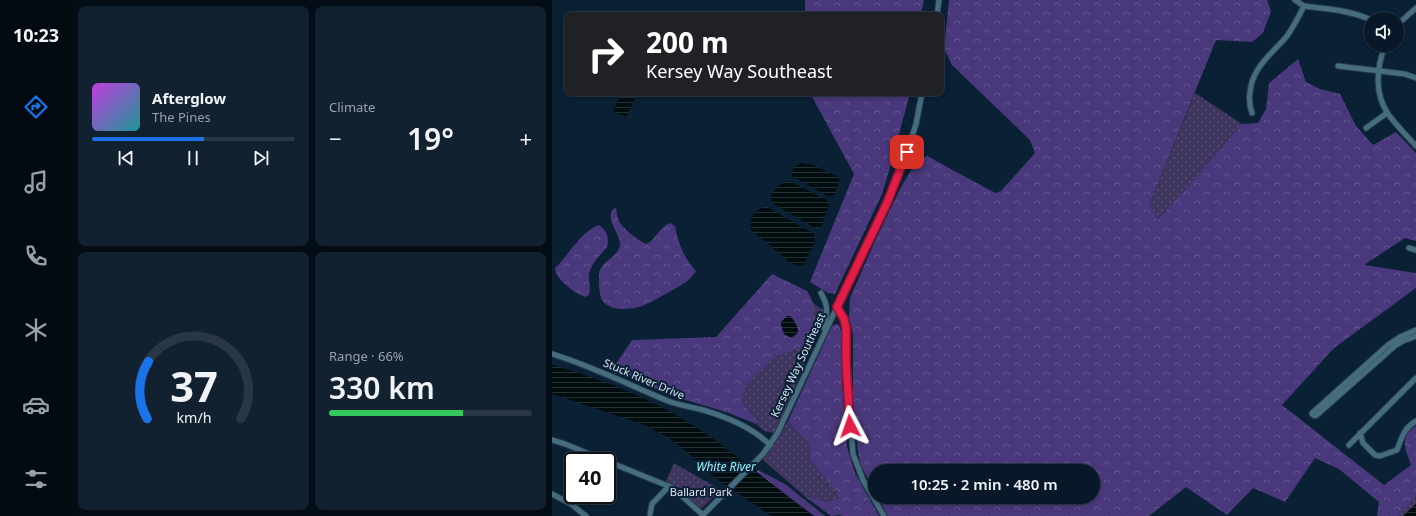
<!DOCTYPE html>
<html lang="en">
<head>
<meta charset="utf-8">
<style>
	:root { --surface:#081828; --page:#112130; --text:#f1f3f6; --muted:#98a0a8; --line:#293745; --accent:#1a73e8 }
	body { margin:0; font-family:"Noto Sans",sans-serif; background:var(--page); color:var(--text); height:100vh; display:flex; flex-direction:column; font-size:15px; white-space:nowrap }
	* { box-sizing:border-box; margin:0 }
	p { font-size:13px; color:var(--muted) }
	.icon { flex:none; width:22px; height:22px; fill:none; stroke:currentColor; stroke-width:2; stroke-linecap:round; stroke-linejoin:round }
	.map { position:relative; flex:1; overflow:hidden }
	.side { display:flex; flex-direction:column; gap:6px; padding:6px; background:#040d16; width:480px }
	.side>* { flex:none }
	.banner { position:absolute; left:12px; top:12px; width:380px; height:84px; border-radius:8px; box-shadow:0 2px 6px #0003,0 0 0 1px var(--line); background:#202124; color:#fff; overflow:hidden }
	.tools { position:absolute; left:812px; top:12px; display:grid; gap:8px }
	.tools a { display:grid; place-items:center; width:40px; height:40px; border-radius:50%; background:var(--surface); box-shadow:0 2px 6px #0003,0 0 0 1px var(--line); font-size:20px }
	.speed { position:absolute; left:12px; top:452px; display:flex; gap:8px; font-size:20px; font-weight:700; text-align:center }
	.speed>* { display:grid; place-content:center; width:52px; height:52px; border-radius:50%; background:var(--surface); box-shadow:0 2px 6px #0003,0 0 0 1px var(--line); line-height:1 }
	.speed .limit { border:2px solid #111; border-radius:6px; background:#fff; color:#111 }
	.pin { position:absolute; display:grid; place-items:center; width:34px; height:34px; color:#fff; margin:-17px; border-radius:8px; box-shadow:0 2px 6px #0006 }
	.me { position:absolute; width:44px; margin:-22px; rotate:356deg; stroke-linejoin:round; filter:drop-shadow(0 0 3px #0008) }
	.turn { display:flex; align-items:center; gap:14px; height:84px; padding:0 16px; font-size:18px }
	.turn .icon { width:52px; height:52px; stroke-width:2.5 }
	.turn b { display:block; font-size:28px; line-height:34px }
	.big { font-size:30px; font-weight:600; line-height:1.1 }
	.side .tile { flex:1; display:flex; flex-direction:column; justify-content:center; gap:6px; min-width:0; padding:0 14px; border-radius:8px; background:var(--page) }
	.side .dial { align-items:center; gap:0 }
	.dial svg { height:104px; overflow:visible; fill:none; stroke:var(--line); stroke-width:7; stroke-linecap:round; text-anchor:middle }
	.dial text { fill:var(--text); stroke:none }
	.song { display:flex; align-items:center; gap:12px }
	.cover { width:48px; height:48px; border-radius:6px; background:linear-gradient(135deg,hsl(290 70% 55%),hsl(180 70% 35%)) }
	.played { height:4px; border-radius:2px; background:linear-gradient(90deg,var(--accent) 55%,var(--line) 55%) }
	.keys { display:flex; justify-content:space-around; direction:ltr }
	.heat { display:flex; justify-content:space-between; align-items:center; font-size:22px; direction:ltr }
	.charge { height:6px; border-radius:3px; background:linear-gradient(90deg,#34c759 66%,var(--line) 0) }
	.side .tiles { flex:1; display:grid; gap:6px; grid-template-columns:repeat(2,1fr) }
	.trip { position:absolute; left:316px; top:464px; width:232px; height:40px; border-radius:20px; background:var(--surface); box-shadow:0 2px 6px #0003,0 0 0 1px var(--line); font-weight:600; line-height:40px; text-align:center }
	main { display:flex; flex:1; min-height:0 }
	.menu { display:flex; flex-direction:column; width:72px; justify-content:space-around; align-items:center; background:#030a10; color:var(--muted) }
	.menu .icon { width:28px; height:28px }
	.menu .selected { color:var(--accent) }
	.menu b { font-size:18px; color:var(--text) }
	.map>svg:first-child { display:block }
	.grass { fill:url(#grass-dots) }
	.forest { fill:url(#forest-crowns) }
	.water { fill:url(#water-rules) }
	.lines { fill:none; stroke-linecap:round; stroke-linejoin:round }
	.minor-casing { stroke:#273b4f; stroke-width:7 }
	.minor { stroke:#466d7d; stroke-width:5 }
	.route-casing { stroke:#92132f; stroke-width:10 }
	.route { stroke:#e11d48; stroke-width:7 }
	.labels { text-anchor:middle; stroke-width:4; stroke-linejoin:round; paint-order:stroke }
	.street-label { font-size:11px; fill:#d6e4f2; stroke:#0a2035 }
	.park-label { font-size:11px; fill:#e4e1f6; stroke:#0a2035 }
	.water-label { font-size:12px; font-style:italic; fill:#97eff8; stroke:#0a2035 }
</style>
</head>
<body>
<main>
<nav class="menu">
<b>10:23</b>
<svg class="icon selected" aria-label="directions" viewBox="0 0 24 24"><path d="M12 3l9 9-9 9-9-9zM9 14v-3h6M13 9l2 2-2 2"/></svg>
<svg class="icon" aria-label="music" viewBox="0 0 24 24"><path d="M9 18V5l10-2v13"/><circle cx="6" cy="18" r="3"/><circle cx="16" cy="16" r="3"/></svg>
<svg class="icon" aria-label="phone" viewBox="0 0 24 24"><path d="M5 4h4l2 5-3 2q2 4 5 5l2-3 5 2v4C11 20 4 13 5 4z"/></svg>
<svg class="icon" aria-label="climate" viewBox="0 0 24 24"><path d="M12 3v18M4 7l16 10M4 17L20 7"/></svg>
<svg class="icon" aria-label="car" viewBox="0 0 24 24"><path d="M5 17H2v-5l4-1 3-4h7l3 4 3 1v5h-3M9 17h6M6 11h13"/><circle cx="7" cy="17" r="2"/><circle cx="17" cy="17" r="2"/></svg>
<svg class="icon" aria-label="filters" viewBox="0 0 24 24"><path d="M4 7h16M4 17h16"/><circle cx="9" cy="7" r="2"/><circle cx="15" cy="17" r="2"/></svg>
</nav>
<section class="side">
<div class="tiles">
<div class="tile">
<div class="song"><i class="cover"></i><div><b>Afterglow</b><p>The Pines</p></div></div>
<div class="played"></div>
<div class="keys"><svg class="icon" aria-label="previous" viewBox="0 0 24 24"><path d="M18 5L8 12l10 7zM5 5v14"/></svg><svg class="icon" aria-label="pause" viewBox="0 0 24 24"><path d="M8 5v14M16 5v14"/></svg><svg class="icon" aria-label="next" viewBox="0 0 24 24"><path d="M6 5l10 7-10 7zM19 5v14"/></svg></div>
</div>
<div class="tile"><p>Climate</p>
<div class="heat"><a>−</a><b class="big">19°</b><a>+</a></div>
</div>
<div class="tile dial"><svg viewBox="0 0 100 80">
<path d="M14 69A42 42 0 1 1 86 69"/>
<path d="M14 69A42 42 0 0 1 15 25" stroke="#1a73e8"/>
<text x="50" y="56" font-size="32" font-weight="700">37</text>
<text x="50" y="72" font-size="11">km/h</text>
</svg></div>
<div class="tile"><p>Range · 66%</p><b class="big">330 km</b><div class="charge"></div></div>
</div>
</section>
<div class="map">
<svg width="864" height="516" viewBox="0 0 864 516">
	<defs>
		<pattern id="grass-dots" width="8" height="8" patternUnits="userSpaceOnUse"><rect width="8" height="8" fill="#3e355e"/><path d="M2 2h.1M6 6h.1" fill="none" stroke="#595276" stroke-width="1.8" stroke-linecap="round"/></pattern>
		<pattern id="forest-crowns" width="20" height="18" patternUnits="userSpaceOnUse"><rect width="20" height="18" fill="#4a387c"/><path d="M2 6a3 3 0 1 1 6 0M12 15a3 3 0 1 1 6 0" fill="none" stroke="#63558f"/></pattern>
		<pattern id="water-rules" width="6" height="5" patternUnits="userSpaceOnUse"><rect width="6" height="5" fill="#010d0f"/><path d="M0 2.5h6" fill="none" stroke="#253032"/></pattern>
	</defs>
	<rect width="100%" height="100%" fill="#0a2035"/>
	<path class="grass" d="M643 93 690 124 606 220 598 203Z
		M262 304 271 310 267 330 225 429 222 433 212 431 204 424 207 422 189 401 195 384 223 357 252 345 262 320Z
		M236 421 258 446 257 456 259 462 286 493V498L276 502 251 495 209 458 223 443Z
		M122 463 169 490 150 508H148L126 487 114 481Z
		M864 481V516H839Z"/>
	<path class="forest" d="M253 0H372L369 15H253Z
		M397 0H715L719 11 711 33 700 42 664 40 598 203 606 220 690 124 706 123 714 109 717 83 746 59 754 82 768 89 788 94 804 126 821 145 844 132 864 153V241L853 238 812 265 864 273V288L782 348 730 405 832 485 859 465C854 450 846 437 864 426V495L854 508 846 516H825L827 502 787 469 763 458 733 502 701 488 675 515 634 487 597 516H336L326 497H541V471H323V492L308 464 303 430 301 396V335L297 316 298 298 324 239 349 187 363 164 375 156 443 193 449 191 483 153 478 140 400 65 392 49Z
		M258 93H358L337 171 330 194 283 294 276 293 258 282 302 174Z
		M64 208C65 213 65 217 67 221 70 228 88 242 95 244 105 238 108 226 118 223L123 226C126 243 132 258 144 271 141 275 138 279 134 282 123 289 102 301 90 306 81 309 66 311 57 306 54 304 50 302 49 298 47 291 46 276 48 270 52 260 68 255 68 244 68 233 53 220 61 209Z
		M47 225C54 230 58 238 55 247 48 256 38 264 37 276 37 283 39 289 37 295L33 297C24 294 3 279 3 268 17 255 29 231 47 225Z
		M220 274 255 291 262 304V320L252 346 223 357 195 384 189 401 207 422 204 424 177 413 114 394 61 368 80 340 164 337Z
		M284 324 287 325 290 334V384L295 447 303 473 327 516H290L288 515 279 516 251 495 276 502 286 498V493L259 462 257 456 258 446 236 421 280 326Z
		M206 470 233 484 273 516H262L204 472Z"/>
	<path class="water" d="M70 93H76L84 97 74 117 61 111Z
		M249 163 261 165 287 177 288 179 283 194 277 197 240 176C239 169 243 166 249 163Z
		M233 181H237L275 200 277 206 269 227 267 228 261 227 220 203C216 195 226 185 233 181Z
		M212 207H215L262 234 263 241 252 265 247 266 239 263 199 230C196 219 202 211 212 207Z
		M235 316H238C242 320 247 328 246 333L239 338 232 334C231 330 229 327 229 322Z
		M0 365C47 378 102 399 142 426 184 453 222 487 262 516H219L166 480 150 467 140 456 117 438 93 425 0 394Z
		M864 504V516H851Z"/>
	<g class="lines">
		<g class="minor-casing">
			<path id="minor" d="M752 6C775 9 798 10 819 20
				M385 15 387 0
				M845 25 864 8
				M833 45C825 67 822 93 836 114 844 125 855 136 864 146
				M786 66 853 74 864 78
				M700 113C695 101 698 82 705 71 711 59 726 47 735 36 742 26 747 16 752 6L743 0
				M814 128 835 113
				M857 248 864 250
				M269 293C277 307 275 313 272 328
				M285 307 292 319 295 328 296 390 301 454 311 480 332 516
				M864 330 848 337 836 345 760 413V414L763 416 766 414 844 345 851 341 864 336
				M0 354C40 366 77 385 116 401 127 405 139 407 151 410 175 417 200 427 218 445
				M808 433 811 443 823 455 828 456 845 450C850 437 852 428 864 421
				M0 440 13 444 121 488 151 515
				M797 445 864 378
				M0 494 19 504 34 516
				M98 514 100 504 117 486
				M150 516 211 454 225 434 285 307 335 203 351 165 364 124 370 93"/>
		</g>
		<use href="#minor" class="minor"/>
	</g>
	<g class="lines">
		<g class="route-casing">
			<path id="route" d="M298 426 294 362V328L292 319 285 307 335 203 355 152"/>
		</g>
		<use href="#route" class="route"/>
	</g>
	<g class="labels">
		<g class="street-label">
			<text transform="translate(246 365) rotate(-65)" y="4">Kersey Way Southeast</text>
			<text transform="translate(92 379) rotate(23)" y="4">Stuck River Drive</text>
		</g>
		<g class="park-label">
			<text x="149" y="496">Ballard Park</text>
		</g>
		<g class="water-label">
			<text x="174" y="471">White River</text>
		</g>
	</g>
</svg>
<div class="tools">
<a><svg class="icon" aria-label="sound" viewBox="0 0 24 24"><path d="M4 9h4l5-4v14l-5-4H4zM17 9q2 3 0 6"/></svg></a>
</div>
<div class="speed"><div class="limit">40</div></div>
<div class="pin" style="left:355px;top:152px;background:#d93025"><svg class="icon" aria-label="arrive" viewBox="0 0 24 24"><path d="M6 21V4h12l-3 4 3 4H6"/></svg></div>
<svg class="me" style="left:298px;top:426px" viewBox="-20 -20 40 40"><path d="M0-17L14 15 0 8-14 15z" fill="#e11d48" stroke="#fff" stroke-width="4"/></svg>
<div class="trip">10:25 · 2 min · 480 m</div>
<div class="banner">
<div class="turn"><svg class="icon" aria-label="right" viewBox="0 0 24 24"><path d="M7 20v-9h11M14 6l5 5-5 5"/></svg><div><b>200 m</b>Kersey Way Southeast</div></div>
</div>
</div>
</main>
</body>
</html>
